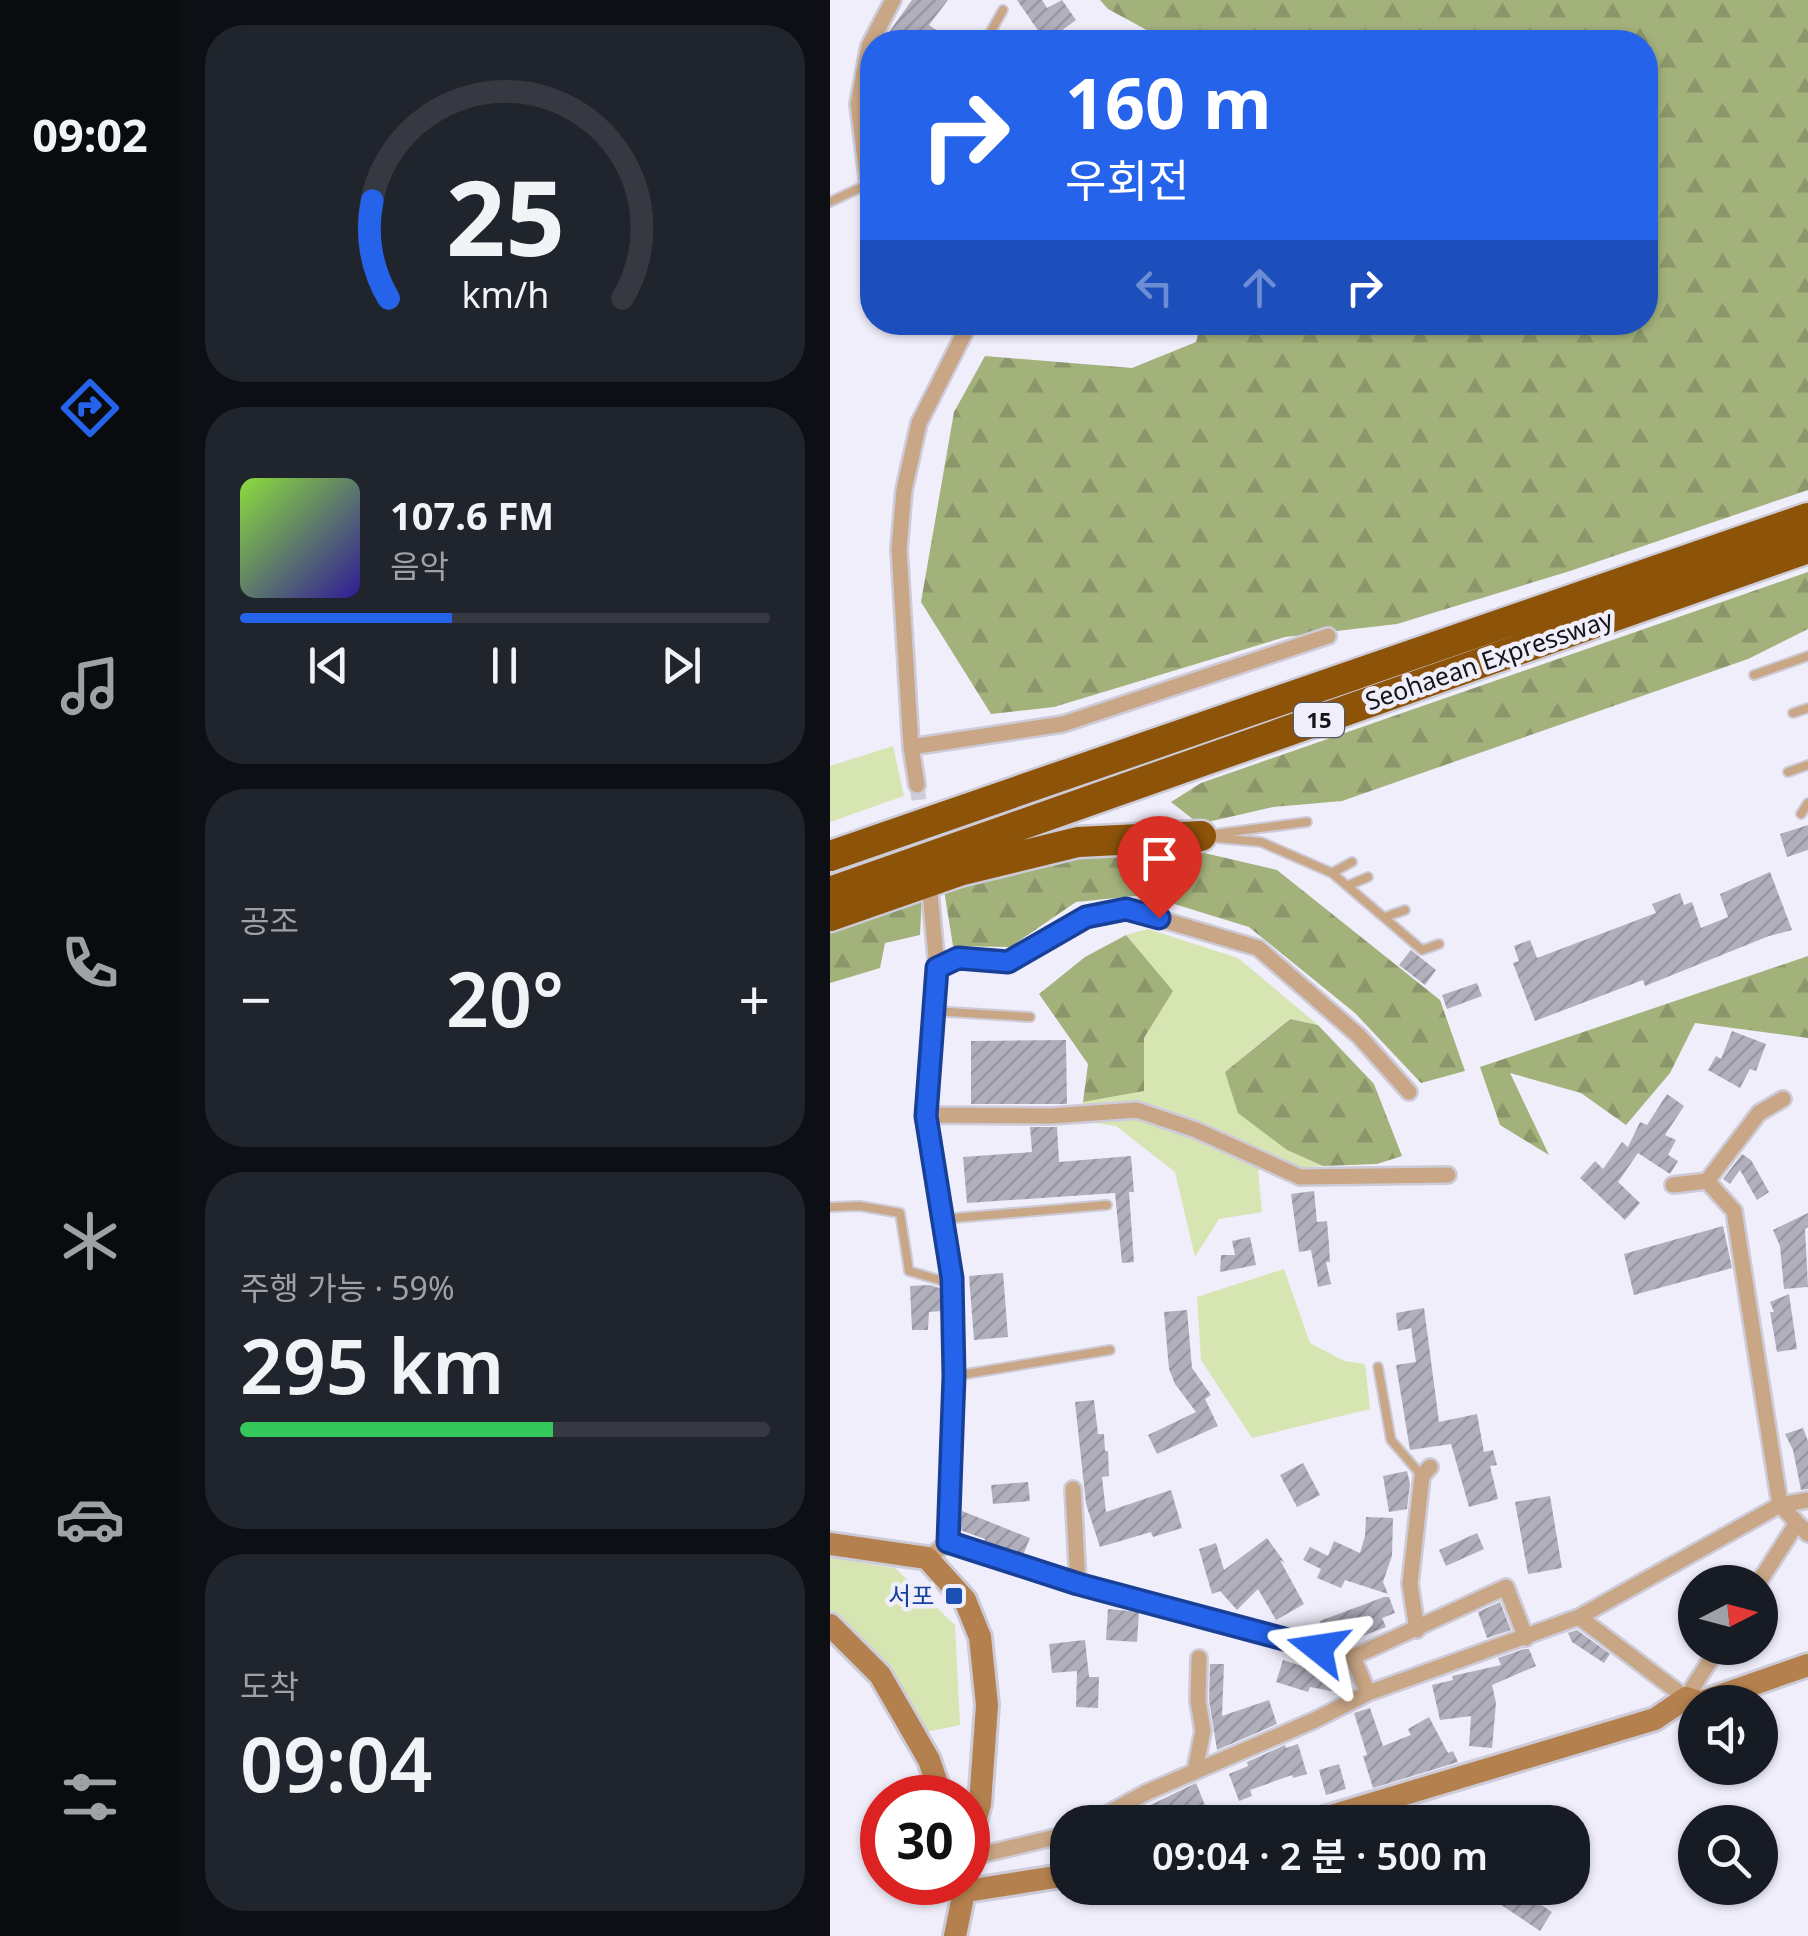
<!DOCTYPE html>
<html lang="ko">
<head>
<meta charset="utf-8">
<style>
	:root { --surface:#171b24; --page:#20242c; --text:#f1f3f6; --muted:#9ea1a6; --line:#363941; --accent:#2563eb }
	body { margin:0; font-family:"Noto Sans","Noto Sans KR",sans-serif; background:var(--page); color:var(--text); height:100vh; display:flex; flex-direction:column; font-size:38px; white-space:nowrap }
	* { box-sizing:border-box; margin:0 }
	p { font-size:32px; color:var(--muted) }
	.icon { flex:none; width:55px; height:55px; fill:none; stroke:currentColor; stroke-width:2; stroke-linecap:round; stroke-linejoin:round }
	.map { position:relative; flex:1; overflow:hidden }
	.details { display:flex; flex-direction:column; gap:25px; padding:25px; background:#0d0f14; width:650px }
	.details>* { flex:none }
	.guide { position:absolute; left:30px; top:30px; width:798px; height:305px; border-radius:40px; box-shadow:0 2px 8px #0004; background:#2563eb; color:#fff; overflow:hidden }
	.needle { width:65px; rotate:84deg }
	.fabs { position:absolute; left:848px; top:1565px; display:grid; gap:20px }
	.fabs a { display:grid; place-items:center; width:100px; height:100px; border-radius:50%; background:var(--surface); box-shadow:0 2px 8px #0004; font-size:50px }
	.speed { position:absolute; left:30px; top:1775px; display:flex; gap:20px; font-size:50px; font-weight:700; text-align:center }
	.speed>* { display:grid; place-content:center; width:130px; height:130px; border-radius:50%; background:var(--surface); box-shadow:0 2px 8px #0004; line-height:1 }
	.speed .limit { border:15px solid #d22; background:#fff; color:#111 }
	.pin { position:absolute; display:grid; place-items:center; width:85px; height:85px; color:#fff; margin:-102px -42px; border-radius:50% 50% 50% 0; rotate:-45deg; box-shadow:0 0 10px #0007 }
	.pin .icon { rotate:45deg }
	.me { position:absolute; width:110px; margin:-55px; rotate:285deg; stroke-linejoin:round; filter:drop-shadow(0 0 8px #0008) }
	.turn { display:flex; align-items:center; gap:35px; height:210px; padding:0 40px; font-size:45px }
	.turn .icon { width:130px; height:130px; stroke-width:2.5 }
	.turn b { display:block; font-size:70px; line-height:85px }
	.lanes { display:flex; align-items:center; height:95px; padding:0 40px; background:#0003; justify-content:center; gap:50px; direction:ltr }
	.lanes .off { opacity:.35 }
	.big { font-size:75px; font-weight:600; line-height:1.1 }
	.details .widget { flex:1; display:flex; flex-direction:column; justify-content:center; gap:15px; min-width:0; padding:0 35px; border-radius:40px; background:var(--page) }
	.details .dial { align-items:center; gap:0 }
	.dial svg { height:260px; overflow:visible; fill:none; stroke:var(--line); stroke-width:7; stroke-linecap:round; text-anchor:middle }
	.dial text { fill:var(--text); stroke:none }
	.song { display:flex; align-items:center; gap:30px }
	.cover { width:120px; height:120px; border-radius:15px; background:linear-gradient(135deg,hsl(90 70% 55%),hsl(250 70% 35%)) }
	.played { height:10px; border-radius:5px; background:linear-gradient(90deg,var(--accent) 40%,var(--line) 40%) }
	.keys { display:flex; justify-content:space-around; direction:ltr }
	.heat { display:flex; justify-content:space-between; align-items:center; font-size:55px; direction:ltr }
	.charge { height:15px; border-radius:8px; background:linear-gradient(90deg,#34c759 59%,var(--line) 0) }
	.trip { position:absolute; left:220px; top:1805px; width:540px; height:100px; border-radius:40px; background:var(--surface); box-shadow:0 2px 8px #0004; font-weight:600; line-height:100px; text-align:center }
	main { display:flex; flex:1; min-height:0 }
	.tab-bar { display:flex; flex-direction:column; width:180px; justify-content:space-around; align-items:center; background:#090b0e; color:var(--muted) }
	.tab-bar .icon { width:70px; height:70px }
	.tab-bar .on { color:var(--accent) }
	.tab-bar b { font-size:45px; color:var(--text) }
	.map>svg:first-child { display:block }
	.grass { fill:#d7e5b2 }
	.forest { fill:url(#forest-firs) }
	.building { fill:url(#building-hatch) }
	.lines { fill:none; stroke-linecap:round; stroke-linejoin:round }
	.street-tunnel { stroke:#cfcdd9; stroke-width:15; stroke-dasharray:15 8; stroke-linecap:butt }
	.lane-casing { stroke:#cdcbd7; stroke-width:12 }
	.street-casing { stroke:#cdcbd7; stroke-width:20 }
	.secondary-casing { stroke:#cdcbd7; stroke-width:28 }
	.highway-casing { stroke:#cdcbd7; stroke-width:35 }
	.lane { stroke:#c9a685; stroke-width:8 }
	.street { stroke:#c9a685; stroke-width:15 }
	.secondary { stroke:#b4814e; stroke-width:22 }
	.highway { stroke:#8c5309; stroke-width:30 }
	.route-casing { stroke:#184099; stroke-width:25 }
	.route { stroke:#2563eb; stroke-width:18 }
	.transit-dot { fill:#1a4fb4; stroke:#f0eefb; stroke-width:4 }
	.labels { text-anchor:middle; stroke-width:9; stroke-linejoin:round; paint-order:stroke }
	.shield { fill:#f0eefb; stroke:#57555d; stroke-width:2.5 }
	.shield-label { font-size:22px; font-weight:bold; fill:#151419 }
	.street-label { font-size:25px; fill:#151419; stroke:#f0eefb }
	.transit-label { font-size:25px; fill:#164399; stroke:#f0eefb; text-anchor:end }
</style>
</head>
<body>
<main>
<nav class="tab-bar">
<b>09:02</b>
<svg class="icon on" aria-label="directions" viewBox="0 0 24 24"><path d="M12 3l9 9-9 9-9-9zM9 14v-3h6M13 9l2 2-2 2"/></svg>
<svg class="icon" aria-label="music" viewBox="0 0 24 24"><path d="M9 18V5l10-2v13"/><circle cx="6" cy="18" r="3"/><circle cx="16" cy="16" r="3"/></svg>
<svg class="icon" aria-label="phone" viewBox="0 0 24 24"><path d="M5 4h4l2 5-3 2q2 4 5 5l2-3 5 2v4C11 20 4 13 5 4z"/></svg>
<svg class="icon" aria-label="climate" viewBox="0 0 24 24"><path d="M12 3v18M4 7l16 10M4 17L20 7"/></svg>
<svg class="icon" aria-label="car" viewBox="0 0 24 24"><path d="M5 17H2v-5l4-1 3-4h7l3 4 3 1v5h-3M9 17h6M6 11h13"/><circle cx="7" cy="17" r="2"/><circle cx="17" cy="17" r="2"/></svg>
<svg class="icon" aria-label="filters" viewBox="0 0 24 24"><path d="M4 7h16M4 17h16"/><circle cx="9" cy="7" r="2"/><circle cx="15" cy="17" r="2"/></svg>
</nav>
<section class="details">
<div class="widget dial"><svg viewBox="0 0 100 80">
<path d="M14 69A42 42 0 1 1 86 69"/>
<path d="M14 69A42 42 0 0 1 9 39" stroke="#2563eb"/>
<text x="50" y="56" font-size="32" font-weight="700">25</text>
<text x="50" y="72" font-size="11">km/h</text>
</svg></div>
<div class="widget">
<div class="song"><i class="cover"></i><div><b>107.6 FM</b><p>음악</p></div></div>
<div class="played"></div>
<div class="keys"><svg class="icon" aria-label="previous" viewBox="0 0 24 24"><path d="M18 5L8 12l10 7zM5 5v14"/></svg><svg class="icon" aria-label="pause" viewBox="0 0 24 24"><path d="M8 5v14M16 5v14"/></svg><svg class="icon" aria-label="next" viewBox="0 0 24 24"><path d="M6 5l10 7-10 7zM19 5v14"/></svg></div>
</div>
<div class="widget"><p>공조</p>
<div class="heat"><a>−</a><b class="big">20°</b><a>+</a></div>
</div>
<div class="widget"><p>주행 가능 · 59%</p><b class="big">295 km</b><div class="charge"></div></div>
<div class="widget"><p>도착</p><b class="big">09:04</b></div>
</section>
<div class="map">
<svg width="978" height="1936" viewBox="0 0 978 1936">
	<defs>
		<pattern id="forest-firs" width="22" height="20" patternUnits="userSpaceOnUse" patternTransform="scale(2.5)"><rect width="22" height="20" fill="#a3b17b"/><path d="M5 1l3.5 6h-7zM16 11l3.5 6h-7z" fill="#8b976a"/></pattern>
		<pattern id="building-hatch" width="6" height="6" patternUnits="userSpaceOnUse" patternTransform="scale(2.5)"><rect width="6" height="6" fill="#b1afbc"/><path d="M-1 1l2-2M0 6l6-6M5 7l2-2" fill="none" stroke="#9796a1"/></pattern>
	</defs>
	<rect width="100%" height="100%" fill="#f0eefb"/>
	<path class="grass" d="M63 746 74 796 0 822V766Z
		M318 929 408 958 488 1025 459 1019 395 1072 457 1150 493 1166 428 1170 432 1212 389 1219 365 1257 345 1172 286 1126 250 1121 253 1102 313 1091 314 1038 342 992 296 935Z
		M454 1269 480 1343 514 1361 535 1364 540 1409 422 1438 371 1360 367 1297Z
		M0 1558 65 1568 125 1625 130 1725 96 1732 53 1666 0 1610Z"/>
	<path class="forest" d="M270 0H978V490L740 571 567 624 455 637 224 707 161 714 91 602 124 412 155 356 302 368 366 342 371 323 815 322V42H339L278 9Z
		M978 572V629L918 659 512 801 443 807 369 824 341 802 371 783Z
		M370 852 447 870 610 1000 635 1071 591 1083 525 1013 419 927 315 895 246 902 180 947 123 946 114 890 249 853Z
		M92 895 90 935 55 943 50 968 0 983V927Z
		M296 935 343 991 314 1038V1091L253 1102 258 1064 209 994 255 957Z
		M978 956V1038L865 1023 840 1073 796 1125 751 1093 680 1073 719 1155 670 1125 650 1067Z
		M460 1019 488 1025 544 1084 572 1156 547 1164 493 1166 457 1150 408 1113 395 1072Z"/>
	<path class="building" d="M82 0H118L99 25 123 42H72L59 32Z
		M187 0H212L217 8 232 0 246 20 216 42Z
		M978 825V850L957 857 950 834Z
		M940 872 962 930 939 936 815 986 813 980 705 1021 683 963 689 961 684 946 700 940 707 958 826 913 822 904 850 893 854 905 862 902 871 928 898 917 890 894Z
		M581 950 606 970 595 985 569 965Z
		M647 983 652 996 617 1009 612 995Z
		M902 1031 936 1044 926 1071 920 1069 910 1088 878 1070 886 1056 891 1059Z
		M236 1040 237 1104H141V1041Z
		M837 1094 854 1106 835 1135 846 1140 838 1155 848 1161 840 1174 808 1153 788 1182 810 1203 795 1220 750 1178 765 1161 773 1169 792 1142 798 1147 810 1122 817 1125Z
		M200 1127H227L229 1162 301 1156 304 1192H299L304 1262 292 1263 285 1193 137 1203 133 1157 202 1152Z
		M912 1154 921 1160 939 1192 927 1200 910 1170 900 1184 893 1179Z
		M484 1191 487 1222 497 1221 499 1245 500 1262H496L501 1284 488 1287 481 1250 469 1252 461 1194Z
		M978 1213V1227L975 1229 978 1287 954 1289 950 1246 943 1230Z
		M893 1226 902 1268 804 1295 794 1254Z
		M420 1237 426 1265 390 1272 391 1255H405L402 1241Z
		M173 1273 178 1337 144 1340 139 1276Z
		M100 1285 112 1289V1311L99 1312 98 1330H82L80 1286Z
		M959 1294 967 1349 947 1352 940 1312H944L940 1302Z
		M594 1308 609 1422 647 1414 654 1452 663 1450 667 1465 660 1466 668 1499 639 1507 621 1444 580 1450 566 1365 586 1362 581 1328 568 1331 566 1313Z
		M357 1310 362 1368 381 1395 375 1399 388 1426 327 1454 318 1435 366 1412 345 1384 339 1369 334 1312Z
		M264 1400 268 1434H274L275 1451H278L279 1476 272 1477 276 1512 341 1490 352 1528 323 1537 321 1532 270 1547 256 1504 245 1402Z
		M973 1428 978 1441V1489L971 1490 963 1450 955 1434Z
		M473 1463 490 1495 467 1507 450 1475Z
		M577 1471 580 1484 577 1509 559 1512 553 1476Z
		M198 1482 200 1501 163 1504 161 1485Z
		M720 1496 732 1568 698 1574 685 1502Z
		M132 1511 200 1538 193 1555 159 1544 154 1542 155 1539 130 1530Z
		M536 1517 563 1518 562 1556 553 1582 558 1594 515 1580 511 1588 487 1578 491 1569 473 1560 480 1547 498 1556 504 1541 530 1553 535 1536Z
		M647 1533 654 1549 616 1566 609 1550Z
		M437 1538 455 1563 450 1560 474 1604 446 1620 428 1589 407 1610 390 1591 382 1594 369 1549 386 1543 394 1570Z
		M554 1597H559L565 1613 552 1618 556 1627 514 1643 489 1636 490 1621Z
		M670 1602 681 1630 657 1638 648 1612Z
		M278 1609 309 1612 307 1642 276 1640Z
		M747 1630 780 1654 774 1663 742 1642 738 1633Z
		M255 1640 259 1677H269L268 1708 246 1707 247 1671 222 1673 219 1644Z
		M694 1649H699L706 1666 662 1685 666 1703 662 1748 639 1746 641 1716 610 1720 602 1685 623 1680 622 1676 671 1665 668 1658Z
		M453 1660 490 1672 493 1661 515 1666 520 1679 518 1691 512 1693 480 1687 478 1692 446 1682Z
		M380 1664H394L392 1716 439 1700 447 1724 387 1750 379 1700Z
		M540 1708 553 1746 581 1735 578 1729 599 1717 618 1753 623 1751 628 1762 543 1788 533 1756 537 1755 524 1713Z
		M468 1744 477 1774 463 1778 462 1775 420 1790 422 1796 409 1801 399 1774 418 1766 417 1762 455 1745 456 1748Z
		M509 1764 516 1789 496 1795 489 1770Z
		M366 1783 377 1810 347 1822H285Z
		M646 1888H685L722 1912 710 1931Z"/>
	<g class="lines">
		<path class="street-tunnel" d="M87 785 97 863"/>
		<g class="lane-casing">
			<path id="lane" d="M155 42 173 10
				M0 202 38 184
				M924 675 978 656
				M963 713 978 708
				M958 772 978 765
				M971 814 978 803
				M385 834 477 822
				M375 837 431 842 502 873 592 950 609 944
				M502 873 522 862
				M519 885 538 877
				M555 917 575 910
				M103 1011 200 1017
				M0 1207 30 1206 70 1213 79 1271 123 1284
				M113 1219 277 1205
				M548 1367 561 1440 592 1476
				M124 1376 280 1350"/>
		</g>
		<g class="street-casing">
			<path id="street" d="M42 188 38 184 28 104 39 46 63 0
				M81 747 69 549 74 490 89 423 140 322
				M87 785 81 747 233 724 498 636
				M100 892 107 968
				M96 1115 221 1116 307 1110 366 1130 470 1177 618 1175
				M877 1181 929 1113 953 1099
				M843 1185 877 1181 904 1211 950 1505 978 1534
				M243 1489 248 1584
				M118 1543 248 1584 523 1657 538 1693
				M97 1558 118 1543 124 1376 123 1277 96 1115 107 968 128 958 178 962 256 917 296 909 428 948 529 1036 579 1092
				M929 1582 967 1523
				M749 1617 856 1698 888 1648
				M587 1630 580 1584 592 1476 600 1467
				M523 1657 676 1587 696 1638
				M365 1770 373 1731 368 1701 369 1658
				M262 1822 315 1793 485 1720 538 1693 749 1617 950 1505 978 1500
				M138 1858 238 1834"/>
		</g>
		<g class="secondary-casing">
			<path id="secondary" d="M0 1544 97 1558 135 1600 150 1637 157 1705 150 1804 138 1847
				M0 1625 50 1675 99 1760 112 1798
				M872 1702 978 1665
				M481 1822 825 1719 856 1698 868 1702
				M137 1891 238 1875
				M125 1936 136 1882"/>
		</g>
		<g class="highway-casing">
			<path id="highway" d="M0 856 978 518
				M0 892 978 548
				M0 916 129 871 248 842 371 836"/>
		</g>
		<use href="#lane" class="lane"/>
		<use href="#street" class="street"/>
		<use href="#secondary" class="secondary"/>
		<use href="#highway" class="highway"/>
	</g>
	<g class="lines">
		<g class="route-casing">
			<path id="route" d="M329 918 296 909 256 917 178 962 128 958 107 968 96 1116 122 1278 124 1376 118 1542 248 1584 488 1648"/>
		</g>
		<use href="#route" class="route"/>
	</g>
	<rect class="transit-dot" x="114" y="1586" width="20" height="20" rx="5"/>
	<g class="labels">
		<rect class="shield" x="464" y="703" width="50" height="34" rx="8"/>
		<g class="shield-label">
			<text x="489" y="728">15</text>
		</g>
		<g class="street-label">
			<text transform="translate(659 660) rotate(-19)" y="9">Seohaean Expressway</text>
		</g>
		<g class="transit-label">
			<text x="104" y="1605">서포</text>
		</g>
	</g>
</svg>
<div class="fabs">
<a><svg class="needle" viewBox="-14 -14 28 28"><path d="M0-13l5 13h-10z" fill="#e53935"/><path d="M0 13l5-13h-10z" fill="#9ea1a6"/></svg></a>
<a><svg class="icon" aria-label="sound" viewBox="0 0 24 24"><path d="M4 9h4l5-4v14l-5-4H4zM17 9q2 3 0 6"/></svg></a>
<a><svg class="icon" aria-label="search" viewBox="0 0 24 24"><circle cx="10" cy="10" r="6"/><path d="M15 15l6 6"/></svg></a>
</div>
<div class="speed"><div class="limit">30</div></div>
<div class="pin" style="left:329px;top:918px;background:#d93025"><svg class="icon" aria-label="arrive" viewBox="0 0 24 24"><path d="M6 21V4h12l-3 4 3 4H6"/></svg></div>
<svg class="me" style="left:488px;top:1648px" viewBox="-20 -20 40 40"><path d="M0-17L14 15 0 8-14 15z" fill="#2563eb" stroke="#fff" stroke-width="4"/></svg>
<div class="trip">09:04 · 2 분 · 500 m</div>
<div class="guide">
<div class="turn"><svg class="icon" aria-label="right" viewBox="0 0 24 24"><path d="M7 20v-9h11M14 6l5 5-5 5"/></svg><div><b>160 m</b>우회전</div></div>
<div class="lanes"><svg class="icon off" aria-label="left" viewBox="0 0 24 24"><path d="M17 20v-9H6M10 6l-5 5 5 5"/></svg><svg class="icon off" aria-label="ahead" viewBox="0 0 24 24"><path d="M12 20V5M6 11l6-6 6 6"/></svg><svg class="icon" aria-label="right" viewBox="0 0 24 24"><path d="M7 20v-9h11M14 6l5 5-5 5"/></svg></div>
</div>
</div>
</main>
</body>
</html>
